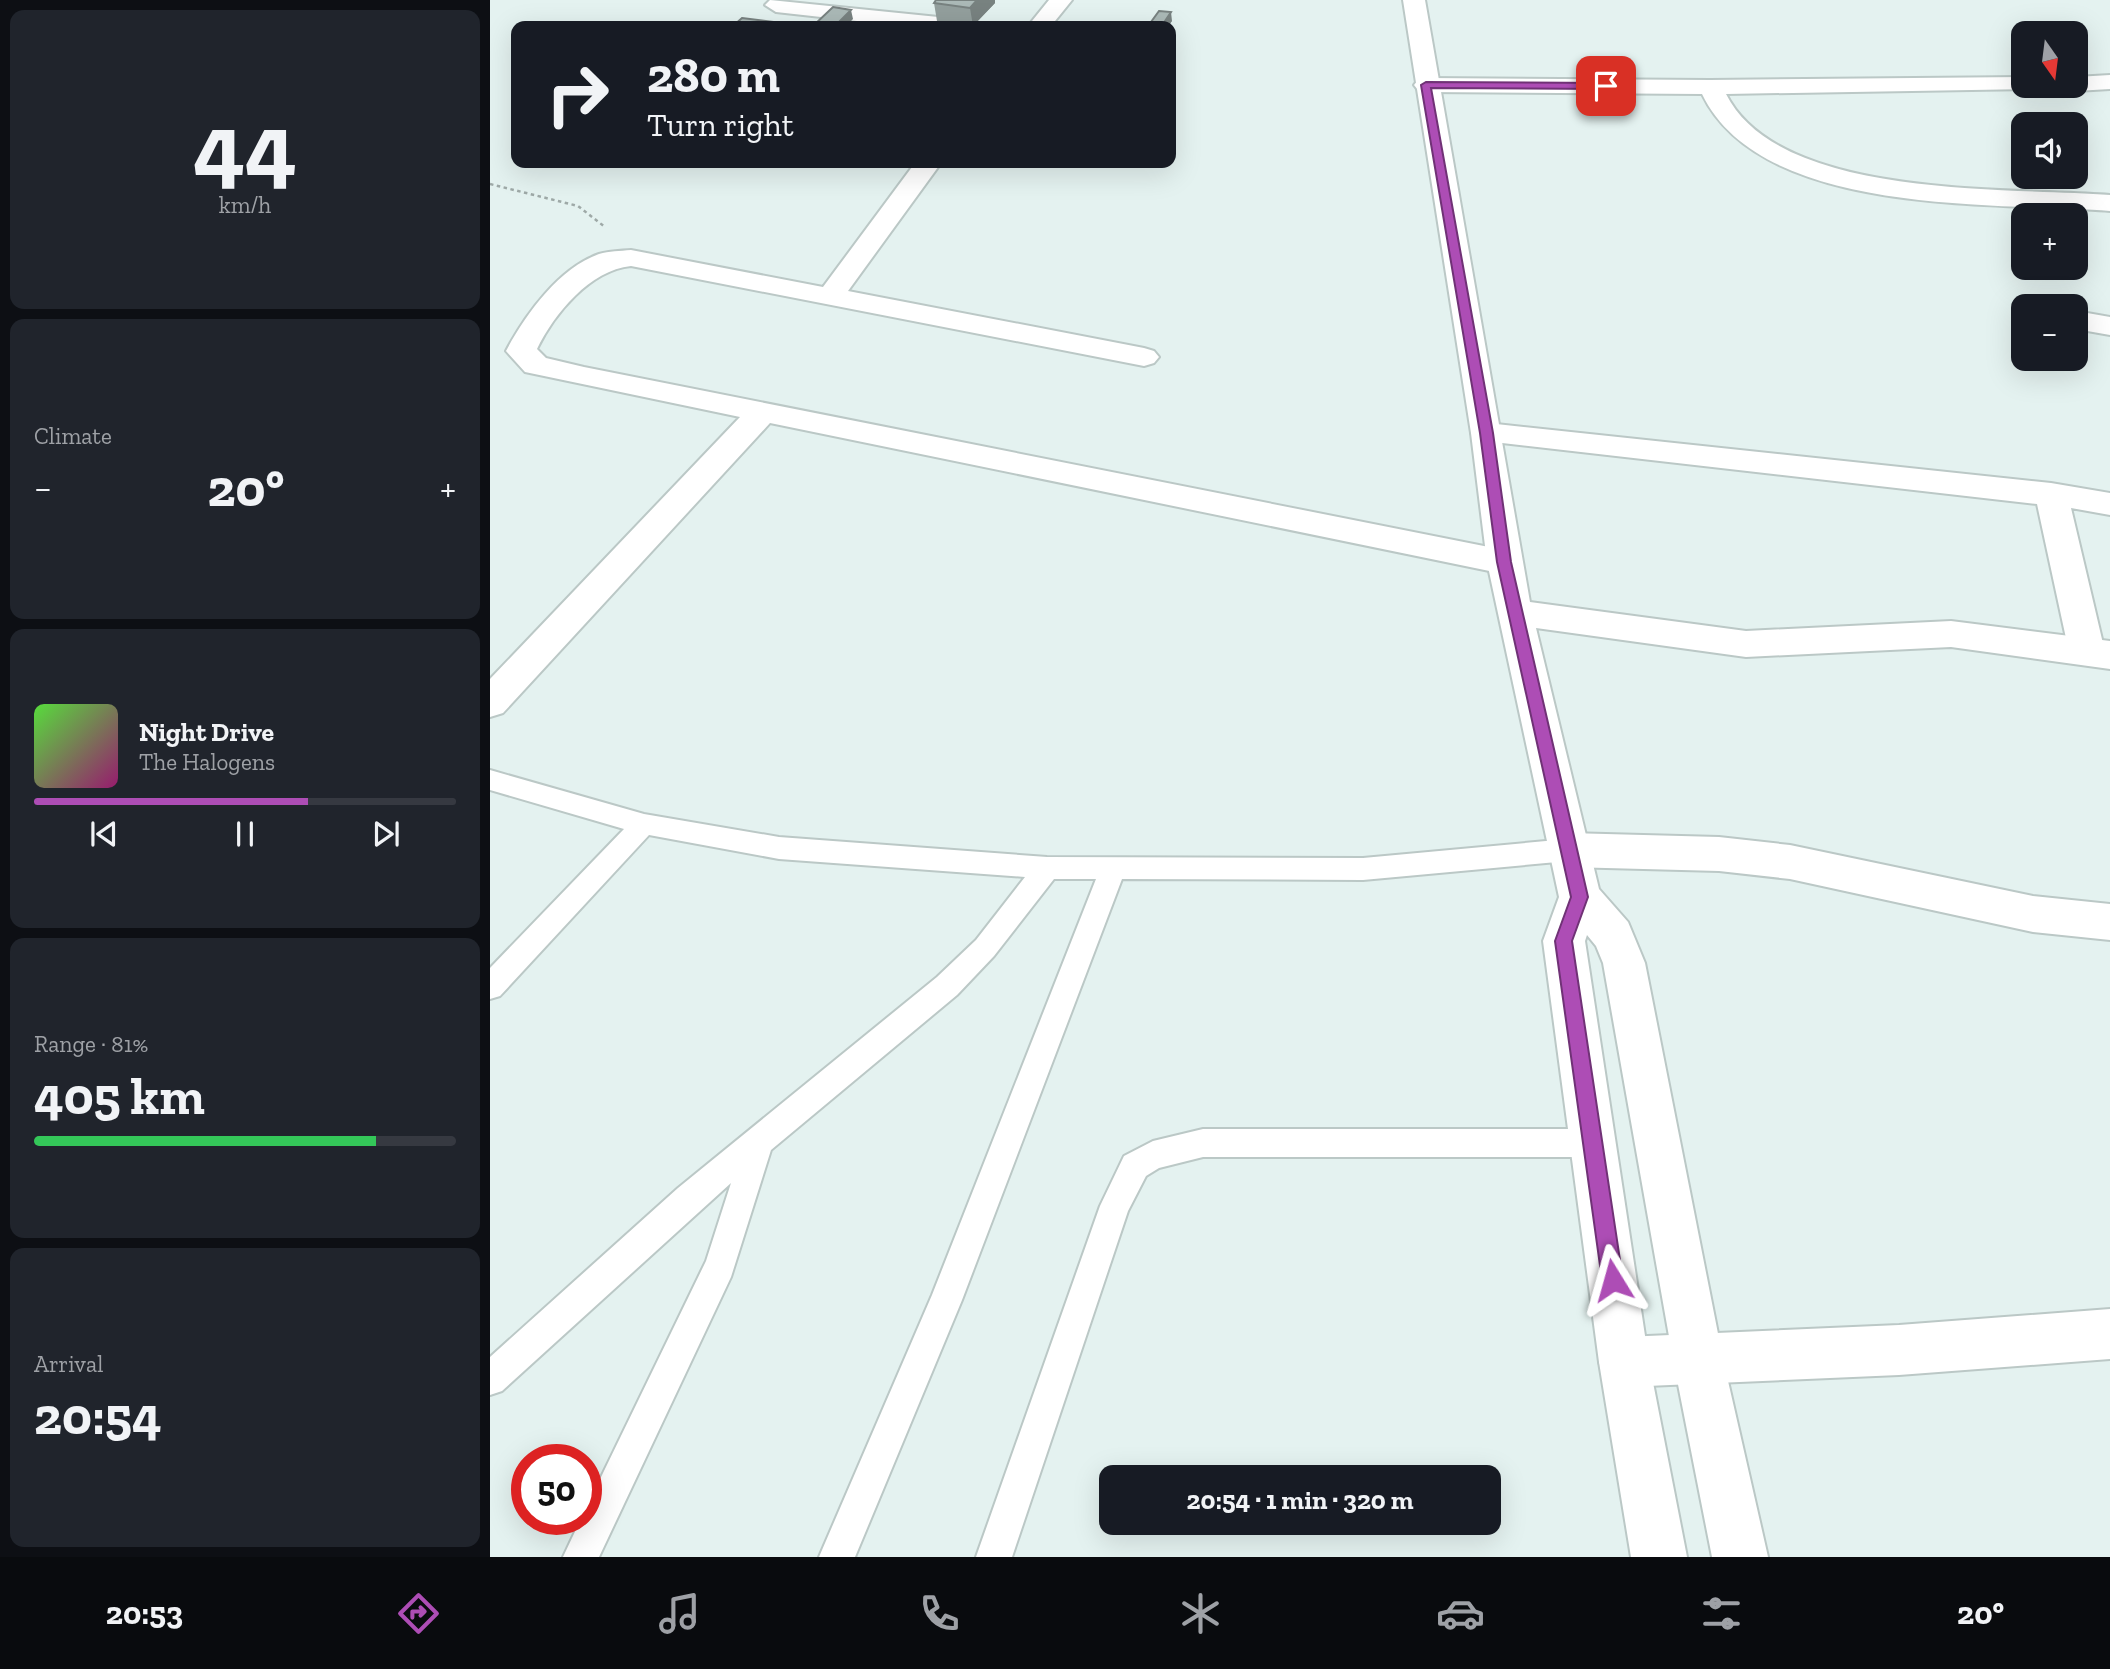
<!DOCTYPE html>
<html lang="en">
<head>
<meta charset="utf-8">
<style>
	:root { --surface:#171b24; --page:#20242c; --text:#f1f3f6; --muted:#9ea1a6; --line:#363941; --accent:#ad4db5 }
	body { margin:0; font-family:"Zilla Slab",serif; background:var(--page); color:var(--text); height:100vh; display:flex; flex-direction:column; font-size:26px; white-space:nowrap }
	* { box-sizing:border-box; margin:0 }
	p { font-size:23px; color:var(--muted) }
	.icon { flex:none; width:38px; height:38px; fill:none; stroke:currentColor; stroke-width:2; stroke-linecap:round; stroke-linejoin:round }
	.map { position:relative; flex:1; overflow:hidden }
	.panel { display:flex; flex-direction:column; gap:10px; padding:10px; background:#0d0f14; width:490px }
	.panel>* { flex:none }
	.banner { position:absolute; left:21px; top:21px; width:665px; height:147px; border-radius:14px; box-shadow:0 7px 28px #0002; background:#171b24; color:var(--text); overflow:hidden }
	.needle { width:46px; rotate:166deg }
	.controls { position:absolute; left:1521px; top:21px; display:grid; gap:14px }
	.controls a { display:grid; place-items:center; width:77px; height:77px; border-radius:14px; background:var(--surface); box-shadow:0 7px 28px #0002; font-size:35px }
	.speed { position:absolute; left:21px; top:1444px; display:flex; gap:14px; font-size:35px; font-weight:700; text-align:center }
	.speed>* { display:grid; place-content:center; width:91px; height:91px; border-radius:50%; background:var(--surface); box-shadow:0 7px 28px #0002; line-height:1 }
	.speed .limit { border:10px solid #d22; background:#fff; color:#111 }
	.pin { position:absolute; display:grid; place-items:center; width:60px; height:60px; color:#fff; margin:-30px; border-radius:14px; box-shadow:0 4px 10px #0006 }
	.me { position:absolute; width:77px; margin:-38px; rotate:352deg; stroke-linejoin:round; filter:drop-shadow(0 0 5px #0008) }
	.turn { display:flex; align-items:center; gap:24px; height:147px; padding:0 21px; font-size:32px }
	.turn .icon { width:91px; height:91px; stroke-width:2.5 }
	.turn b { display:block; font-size:49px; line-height:60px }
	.big { font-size:52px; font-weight:700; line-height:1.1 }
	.panel .tile { flex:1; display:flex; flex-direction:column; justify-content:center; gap:10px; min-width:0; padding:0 24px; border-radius:14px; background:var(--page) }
	.panel .dial { align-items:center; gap:0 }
	.dial b { font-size:91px; line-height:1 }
	.song { display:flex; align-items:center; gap:21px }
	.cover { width:84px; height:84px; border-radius:10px; background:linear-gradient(135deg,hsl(110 70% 55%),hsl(320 70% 35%)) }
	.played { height:7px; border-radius:4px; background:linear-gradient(90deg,var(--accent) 65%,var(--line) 65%) }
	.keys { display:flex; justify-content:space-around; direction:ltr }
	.heat { display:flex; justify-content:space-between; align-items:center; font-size:38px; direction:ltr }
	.charge { height:10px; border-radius:5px; background:linear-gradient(90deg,#34c759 81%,var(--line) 0) }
	.trip { position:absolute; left:609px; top:1465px; width:402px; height:70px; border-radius:14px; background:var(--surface); box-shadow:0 7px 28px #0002; font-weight:700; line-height:70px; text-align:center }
	.tab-bar { display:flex; height:112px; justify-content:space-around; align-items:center; background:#090b0e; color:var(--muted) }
	.tab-bar .icon { width:49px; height:49px }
	.tab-bar .selected { color:var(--accent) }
	.tab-bar b { font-size:32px; color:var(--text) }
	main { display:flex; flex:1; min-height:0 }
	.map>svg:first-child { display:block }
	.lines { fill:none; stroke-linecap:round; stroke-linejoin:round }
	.lane-casing { stroke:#bbc8c6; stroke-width:4 }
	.street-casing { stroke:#bbc8c6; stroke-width:4 }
	.secondary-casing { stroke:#bbc8c6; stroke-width:4 }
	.path { stroke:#9ea9a7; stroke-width:2.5; stroke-dasharray:3.5 3.5; stroke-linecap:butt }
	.lane { fill:#fff; fill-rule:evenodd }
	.street { fill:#fff; fill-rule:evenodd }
	.secondary { fill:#fff; fill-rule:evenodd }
	.wall { fill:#939f9d }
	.shaded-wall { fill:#788280 }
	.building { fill:#abb9b7; stroke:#788280; stroke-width:2 }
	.route { fill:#ad4db5; stroke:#703276; stroke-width:2 }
</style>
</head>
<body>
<main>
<section class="panel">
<div class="tile dial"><b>44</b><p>km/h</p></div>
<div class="tile"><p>Climate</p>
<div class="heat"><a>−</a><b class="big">20°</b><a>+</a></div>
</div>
<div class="tile">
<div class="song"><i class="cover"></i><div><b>Night Drive</b><p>The Halogens</p></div></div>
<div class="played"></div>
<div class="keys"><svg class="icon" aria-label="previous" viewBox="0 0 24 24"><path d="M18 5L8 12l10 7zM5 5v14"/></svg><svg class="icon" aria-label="pause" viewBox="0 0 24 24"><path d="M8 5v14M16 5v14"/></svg><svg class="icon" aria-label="next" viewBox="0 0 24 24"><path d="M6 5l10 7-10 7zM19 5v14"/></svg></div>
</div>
<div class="tile"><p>Range · 81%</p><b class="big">405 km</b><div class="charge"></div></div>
<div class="tile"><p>Arrival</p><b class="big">20:54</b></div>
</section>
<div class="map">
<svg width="1620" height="1557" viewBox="0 0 1620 1557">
	<rect width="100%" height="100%" fill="#e4f2f0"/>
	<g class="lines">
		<g class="lane-casing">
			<path id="lane" d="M0 770 154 814 289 837 557 857 873 858 1078 839 1087 842 1091 850 1087 858 1078 861 873 880 632 879 472 1300 365 1557H329L442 1295 606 879H564L504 956 467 995 281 1150 241 1277 109 1557H73L91 1519H96V1508L216 1261 241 1183 12 1391 0 1395V1357L188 1188 447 977 486 940 535 877 289 859 159 835 10 996 0 999V968L134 829 0 790Z
				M713 1129H1103L1113 1133 1118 1143 1113 1153 1103 1157H713L669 1168 656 1176 638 1211 522 1557H486L610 1206 634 1156 663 1141Z"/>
		</g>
		<g class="street-casing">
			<path id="street" d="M280 0 468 19 479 26H412L286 12 275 5Z
				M559 0H582L561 26H538Z
				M1620 75V89L1586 91 1575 86H1586V77Z
				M1533 77V86H1544L1541 89 1236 94C1289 200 1519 187 1620 195V211C1505 202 1271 217 1212 94L936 92 928 90 924 85 928 80 936 78 1220 80Z
				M425 163H451L358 291 654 348 664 351 669 357 664 363 654 366 141 266C100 270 64 314 47 349L56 358 94 367 1014 550 1026 553 1031 562 1026 571 1014 574 280 423 13 713 0 717V679L250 417 35 372 16 351C35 315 69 268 109 254 119 251 130 251 141 250L333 287Z
				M1586 311 1620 317V335L1586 329Z
				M997 423 1561 483 1620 493V515L1581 508 1615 652 1610 662 1597 665 1584 662 1579 652 1547 504 986 440 981 433 986 426Z
				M1078 833 1229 837 1300 845 1543 896 1620 904V940L1543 932 1300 879 1229 871 1078 867 1064 862 1058 850 1064 838Z
				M1620 1309V1359L1409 1375 1134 1387 1116 1380 1109 1362 1116 1344 1134 1337 1409 1325Z"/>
		</g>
		<g class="secondary-casing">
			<path id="secondary" d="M913 0H935L1040 602 1256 631 1461 621 1620 641V669L1461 647 1256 657 1046 628 1109 889 1138 922 1155 963 1233 1359 1278 1557H1222L1183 1359 1113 963 1106 946 1097 935 1095 941 1159 1362 1197 1557H1141L1109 1362 1053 941 1069 897 997 562 981 433Z"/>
		</g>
		<path class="path" d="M0 184 88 206 115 227"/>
		<use href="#lane" class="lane"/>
		<use href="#street" class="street"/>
		<use href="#secondary" class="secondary"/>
	</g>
	<path class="wall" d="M444 3H505L483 26 447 21Z
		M682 21 678 26H661V22Z"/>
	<path class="shaded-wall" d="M487 0H505V3L483 26 480 8Z
		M361 10 363 19 356 26H345Z
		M681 12 682 21 678 26H673V24Z"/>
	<path class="building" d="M446 0H487L480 8 444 3Z
		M343 7 361 10 345 26H323Z
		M669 11 681 12 673 24 661 22Z
		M252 18 307 25 306 26H243Z"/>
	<path class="route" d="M936 82 1116 83 1121 86 1116 89 941 88 1003 433 1021 562 1098 897 1082 941 1133 1280 1130 1287 1123 1290 1115 1287 1112 1280 1065 941 1081 897 1007 562 990 433 931 85Z"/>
</svg>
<div class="controls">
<a><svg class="needle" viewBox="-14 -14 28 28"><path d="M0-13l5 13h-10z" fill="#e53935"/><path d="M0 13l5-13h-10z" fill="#9ea1a6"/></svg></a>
<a><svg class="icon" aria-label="sound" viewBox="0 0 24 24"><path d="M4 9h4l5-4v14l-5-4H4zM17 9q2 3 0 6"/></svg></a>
<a>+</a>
<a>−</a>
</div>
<div class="speed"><div class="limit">50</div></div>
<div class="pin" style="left:1116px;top:86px;background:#d93025"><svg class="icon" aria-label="arrive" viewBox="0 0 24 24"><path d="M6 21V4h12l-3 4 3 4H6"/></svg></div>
<svg class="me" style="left:1123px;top:1280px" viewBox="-20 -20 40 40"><path d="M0-17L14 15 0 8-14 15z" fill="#ad4db5" stroke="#fff" stroke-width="4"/></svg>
<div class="trip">20:54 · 1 min · 320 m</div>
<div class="banner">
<div class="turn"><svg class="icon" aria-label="right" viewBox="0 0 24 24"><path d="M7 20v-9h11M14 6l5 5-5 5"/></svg><div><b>280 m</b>Turn right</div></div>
</div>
</div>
</main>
<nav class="tab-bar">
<b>20:53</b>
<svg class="icon selected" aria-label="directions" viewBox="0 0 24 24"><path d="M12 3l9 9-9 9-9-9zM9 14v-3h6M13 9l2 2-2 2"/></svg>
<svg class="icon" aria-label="music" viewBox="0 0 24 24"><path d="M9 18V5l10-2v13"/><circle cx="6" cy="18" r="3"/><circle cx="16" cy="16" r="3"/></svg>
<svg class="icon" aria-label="phone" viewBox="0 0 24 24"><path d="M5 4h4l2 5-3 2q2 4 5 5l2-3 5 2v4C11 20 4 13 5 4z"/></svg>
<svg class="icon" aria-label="climate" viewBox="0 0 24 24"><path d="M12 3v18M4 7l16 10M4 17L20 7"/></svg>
<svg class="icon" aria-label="car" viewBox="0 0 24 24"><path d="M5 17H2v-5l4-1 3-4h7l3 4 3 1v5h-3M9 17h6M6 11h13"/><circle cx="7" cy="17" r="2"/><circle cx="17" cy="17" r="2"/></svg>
<svg class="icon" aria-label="filters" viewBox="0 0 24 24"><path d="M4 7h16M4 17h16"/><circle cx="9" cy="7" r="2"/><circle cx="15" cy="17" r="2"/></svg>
<b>20°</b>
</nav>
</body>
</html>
